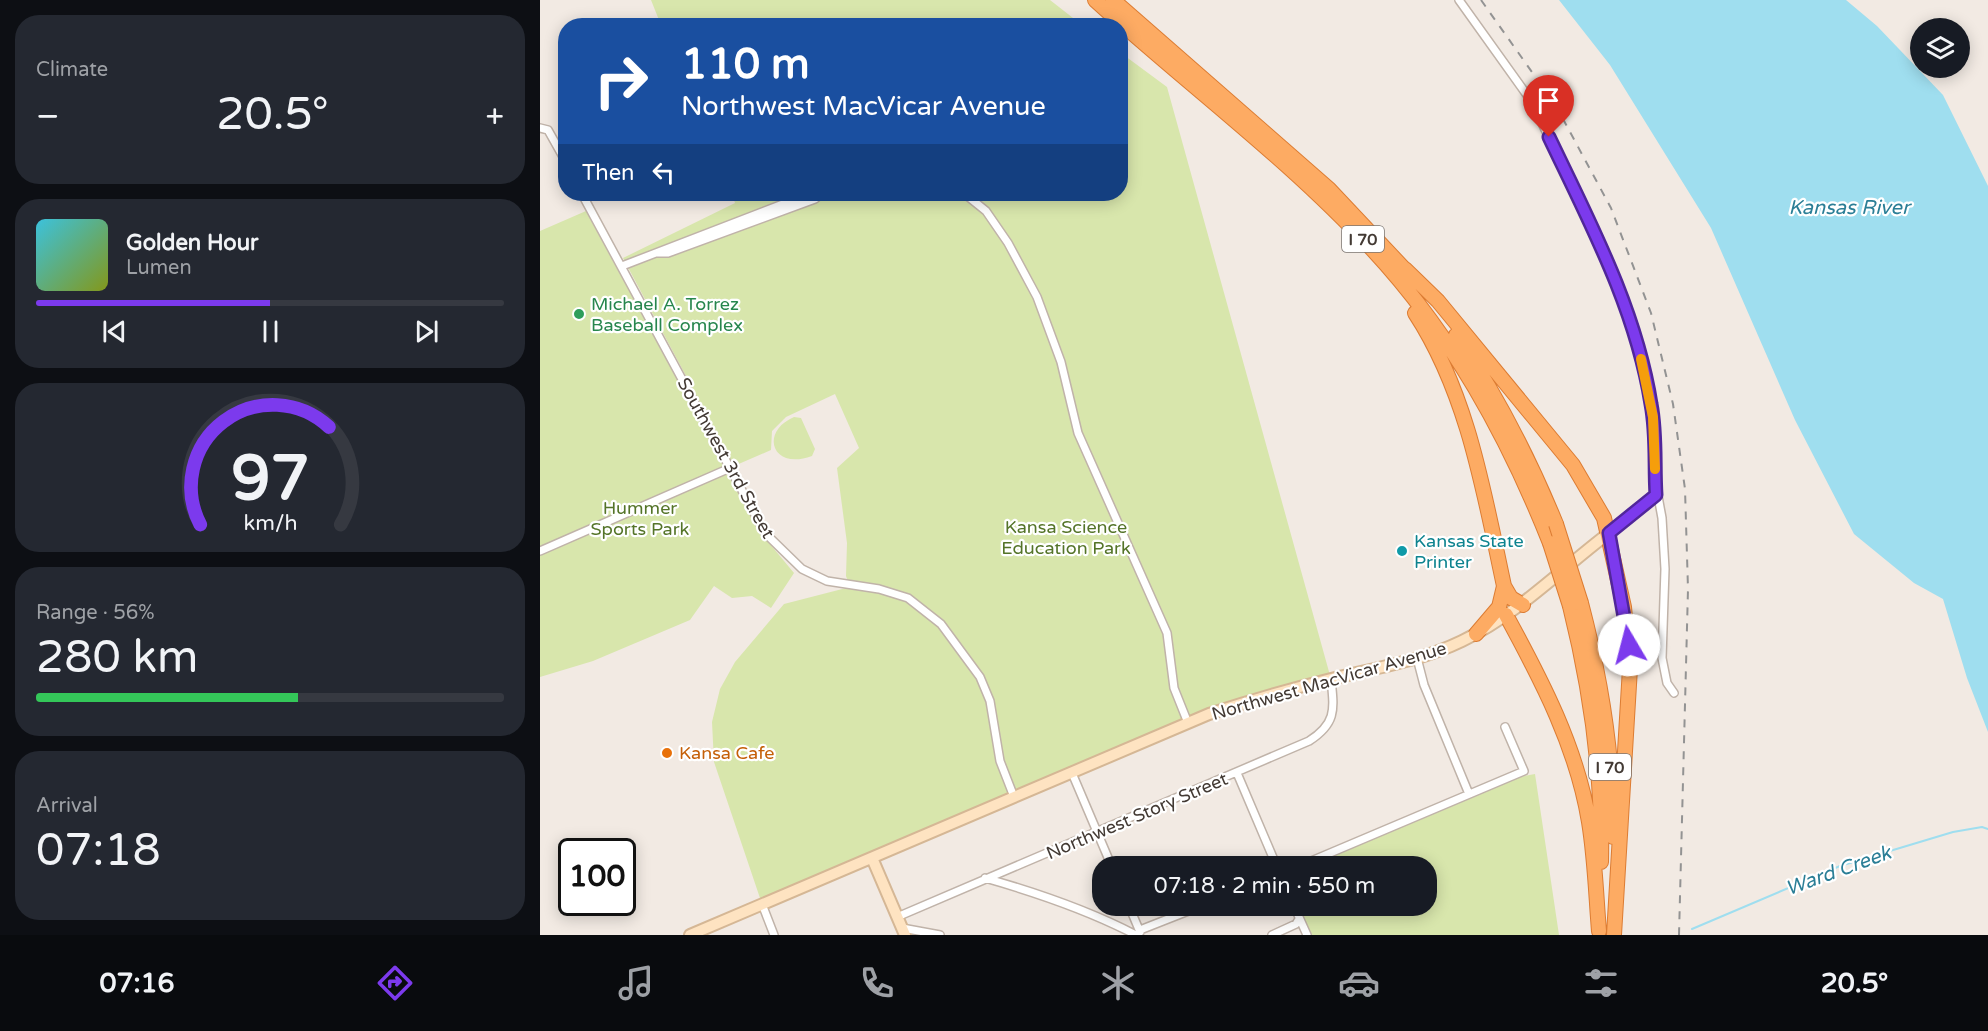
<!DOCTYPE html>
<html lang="en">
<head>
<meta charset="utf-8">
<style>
	:root { --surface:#171b24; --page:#242831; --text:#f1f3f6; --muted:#9ea1a6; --line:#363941; --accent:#7c3aed }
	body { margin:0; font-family:"Varela Round",sans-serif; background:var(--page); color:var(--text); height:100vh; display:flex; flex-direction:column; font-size:22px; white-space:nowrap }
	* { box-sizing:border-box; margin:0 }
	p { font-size:20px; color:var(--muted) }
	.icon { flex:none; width:33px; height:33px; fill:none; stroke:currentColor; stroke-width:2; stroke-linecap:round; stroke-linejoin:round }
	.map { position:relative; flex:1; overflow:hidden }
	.drawer { display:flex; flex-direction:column; gap:15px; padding:15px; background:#0d0f14; width:540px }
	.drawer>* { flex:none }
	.hud { position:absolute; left:18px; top:18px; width:570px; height:183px; border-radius:24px; box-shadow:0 3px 15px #0003; background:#1a4fa0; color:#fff; overflow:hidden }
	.controls { position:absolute; left:1370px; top:18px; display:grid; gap:12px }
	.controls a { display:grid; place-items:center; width:60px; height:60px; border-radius:50%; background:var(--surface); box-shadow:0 3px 15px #0003; font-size:30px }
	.speed { position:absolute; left:18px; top:838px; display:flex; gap:12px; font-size:30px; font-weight:700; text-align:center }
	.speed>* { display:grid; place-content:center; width:78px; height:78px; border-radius:50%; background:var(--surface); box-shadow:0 3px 15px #0003; line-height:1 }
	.speed .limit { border:3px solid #111; border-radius:9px; background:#fff; color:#111 }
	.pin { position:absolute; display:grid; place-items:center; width:51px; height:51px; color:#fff; margin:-62px -26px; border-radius:50% 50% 50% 0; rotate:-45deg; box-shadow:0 0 6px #0007 }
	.pin .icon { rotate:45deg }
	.me { position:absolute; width:66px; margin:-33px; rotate:352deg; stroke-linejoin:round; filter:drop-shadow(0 0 4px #0008) }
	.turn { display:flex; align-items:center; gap:21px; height:126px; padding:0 24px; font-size:27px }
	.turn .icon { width:78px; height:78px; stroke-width:2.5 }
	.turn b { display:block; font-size:42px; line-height:51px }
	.then { display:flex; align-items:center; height:57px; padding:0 24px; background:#0003; gap:12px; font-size:22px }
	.big { font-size:45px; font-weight:600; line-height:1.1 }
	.drawer .widget { flex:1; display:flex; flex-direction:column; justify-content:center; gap:9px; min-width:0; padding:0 21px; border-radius:24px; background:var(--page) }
	.drawer .dial { align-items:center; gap:0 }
	.dial svg { height:156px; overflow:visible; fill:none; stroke:var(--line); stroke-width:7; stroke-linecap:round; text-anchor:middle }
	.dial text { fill:var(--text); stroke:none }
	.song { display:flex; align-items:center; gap:18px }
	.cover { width:72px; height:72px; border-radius:9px; background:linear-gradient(135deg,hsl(190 70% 55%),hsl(70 70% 35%)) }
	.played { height:6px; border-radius:3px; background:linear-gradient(90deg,var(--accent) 50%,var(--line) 50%) }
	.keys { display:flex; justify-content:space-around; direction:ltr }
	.heat { display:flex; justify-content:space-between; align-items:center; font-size:33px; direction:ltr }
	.charge { height:9px; border-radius:4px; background:linear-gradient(90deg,#34c759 56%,var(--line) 0) }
	.trip { position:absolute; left:552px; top:856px; width:345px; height:60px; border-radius:24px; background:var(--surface); box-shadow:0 3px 15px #0003; font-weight:600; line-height:60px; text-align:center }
	.tabs { display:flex; height:96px; justify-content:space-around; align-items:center; background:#090b0e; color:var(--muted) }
	.tabs .icon { width:42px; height:42px }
	.tabs .on { color:var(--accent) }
	.tabs b { font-size:27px; color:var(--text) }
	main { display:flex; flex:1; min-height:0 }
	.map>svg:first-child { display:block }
	.green { fill:#d8e6ac }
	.water { fill:#9fdeef }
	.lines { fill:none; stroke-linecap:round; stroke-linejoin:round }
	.stream { stroke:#9fdeef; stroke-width:2 }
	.street-casing { stroke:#c0b3a9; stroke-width:10 }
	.secondary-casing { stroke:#d5b795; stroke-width:14 }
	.highway-casing { stroke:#dc7c33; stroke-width:16 }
	.street { stroke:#fff; stroke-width:7 }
	.secondary { stroke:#fee3c1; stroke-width:10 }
	.highway { stroke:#fdab63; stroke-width:14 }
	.rail { stroke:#939393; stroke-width:2; stroke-dasharray:8 8; stroke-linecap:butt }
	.highway-bridge-casing { stroke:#dc7c33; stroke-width:16; stroke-linecap:butt }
	.highway-bridge { stroke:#fdab63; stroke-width:14 }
	.route-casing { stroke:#51269a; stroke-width:15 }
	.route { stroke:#7c3aed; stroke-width:10 }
	.slow { stroke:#f59e0b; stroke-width:10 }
	.leisure-dot { fill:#2e9e5b; stroke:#fff; stroke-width:2 }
	.culture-dot { fill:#0f9aa8; stroke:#fff; stroke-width:2 }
	.food-dot { fill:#e8710a; stroke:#fff; stroke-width:2 }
	.labels { text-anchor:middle; stroke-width:4.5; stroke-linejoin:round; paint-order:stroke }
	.shield { fill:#fff; stroke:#7b7571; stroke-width:1.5 }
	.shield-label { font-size:16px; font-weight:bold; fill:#433a34 }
	.leisure-label { font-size:18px; fill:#27864d; stroke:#fff; text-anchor:start }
	.street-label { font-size:18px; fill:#433a34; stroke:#fff }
	.park-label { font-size:18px; fill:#547428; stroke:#fff }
	.culture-label { font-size:18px; fill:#0d838f; stroke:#fff; text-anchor:start }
	.food-label { font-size:18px; fill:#c56008; stroke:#fff; text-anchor:start }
	.water-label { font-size:20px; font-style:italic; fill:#2a7e96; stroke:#fff }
</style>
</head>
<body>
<main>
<section class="drawer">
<div class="widget"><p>Climate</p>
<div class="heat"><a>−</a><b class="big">20.5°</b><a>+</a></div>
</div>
<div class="widget">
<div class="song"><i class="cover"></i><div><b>Golden Hour</b><p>Lumen</p></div></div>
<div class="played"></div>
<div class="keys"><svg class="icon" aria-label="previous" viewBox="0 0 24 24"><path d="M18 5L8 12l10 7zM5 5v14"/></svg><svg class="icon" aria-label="pause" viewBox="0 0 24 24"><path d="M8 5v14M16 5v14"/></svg><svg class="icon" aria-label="next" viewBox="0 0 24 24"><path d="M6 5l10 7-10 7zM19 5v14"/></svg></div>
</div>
<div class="widget dial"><svg viewBox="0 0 100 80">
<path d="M14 69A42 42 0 1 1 86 69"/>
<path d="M14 69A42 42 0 0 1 80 19" stroke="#7c3aed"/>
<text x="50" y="56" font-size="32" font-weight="700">97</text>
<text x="50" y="72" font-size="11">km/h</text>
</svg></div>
<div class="widget"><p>Range · 56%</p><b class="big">280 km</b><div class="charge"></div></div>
<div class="widget"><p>Arrival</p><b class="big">07:18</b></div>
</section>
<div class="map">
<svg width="1448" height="935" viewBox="0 0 1448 935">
	<rect width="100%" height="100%" fill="#f2eae3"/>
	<path class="green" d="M111 0H510L542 25H121Z
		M581 53 627 87 791 679 648 723 222 904 174 762 172 722 180 689 195 662 244 604 310 587 306 576 307 543 297 468 319 448 295 394 246 417 232 431 231 450 194 466 83 258 195 203 192 194H580Z
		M46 211 219 531 254 573 231 608 212 596 192 598 174 586 150 620 53 661 0 677V231Z
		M254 417 261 418 275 449 272 456C232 471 219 432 254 417Z
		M995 774 1019 935H770L758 906H886V867H768L974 778Z"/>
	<path class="water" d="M1019 0H1306L1337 26 1403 95 1448 186V732L1427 678 1403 599 1374 583 1314 534 1255 420 1171 228 1070 65Z"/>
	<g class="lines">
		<path class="stream" d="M1152 929 1300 866 1413 832 1442 827 1448 829"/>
		<g class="street-casing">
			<path id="street" d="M919 0 992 102 1066 258 1093 329 1114 417 1115 480 1122 518 1125 569 1122 658 1127 683 1134 693
				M0 128 8 130 26 162
				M42 194 225 533 262 569 287 581 339 589 368 598 401 624 440 677 450 701 460 761 474 797
				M425 194 446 211 468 243 497 297 521 362 538 433 627 633 634 688 648 723
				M116 253H128L275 199 281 194
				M82 266 269 194
				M1069 533 1116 495
				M0 551 190 468
				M877 658 884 685 929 794
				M532 773 572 867
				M697 773 737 867
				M757 867 984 771 965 727
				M445 878C498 893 548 910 596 935
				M222 904 234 935
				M589 906 600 932
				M754 906 767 935
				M357 917 769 741C797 723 794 709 791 679
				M362 928 400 935
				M600 930 661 906
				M732 935 756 924 759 919"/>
		</g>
		<g class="secondary-casing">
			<path id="secondary" d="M332 858 365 935
				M150 935 669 714C709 701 750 689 791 679 835 668 881 661 922 641 978 614 1020 570 1069 533"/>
		</g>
		<g class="highway-casing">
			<path id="highway" d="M555 0C646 83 748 158 832 249 912 335 967 435 1010 543
				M573 0 789 189 870 275
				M865 269 898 301 1033 465 1064 518 1084 607 1090 668 1074 935
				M875 313C928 394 944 493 964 586L959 607 936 634
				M916 335C956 394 989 458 1016 524
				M964 586 971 598 983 605
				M1041 603C1061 679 1074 758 1073 837
				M1030 606C1051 690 1063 774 1061 862
				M966 615C1002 681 1037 748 1049 822 1055 858 1056 895 1059 931"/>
		</g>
		<use href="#street" class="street"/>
		<use href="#secondary" class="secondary"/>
		<use href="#highway" class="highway"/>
		<path class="rail" d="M941 0 1016 106 1071 208 1111 313 1133 404 1145 489 1148 589 1139 935"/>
		<g class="highway-bridge-casing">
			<path id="highway-bridge" d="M1016 524 1041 603
				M1010 543 1030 606"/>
		</g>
		<use href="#highway-bridge" class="highway-bridge"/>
	</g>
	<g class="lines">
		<g class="route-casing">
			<path id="route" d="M1009 137C1050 223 1096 309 1111 404 1117 435 1114 465 1116 495L1069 533 1089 645"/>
		</g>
		<use href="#route" class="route"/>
		<path class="slow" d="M1101 359 1113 417 1115 469"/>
	</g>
	<circle class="leisure-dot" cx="39" cy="314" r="6"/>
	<circle class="culture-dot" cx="862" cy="551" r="6"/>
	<circle class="food-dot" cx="127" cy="753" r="6"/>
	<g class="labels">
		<g class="shield">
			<rect x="802" y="226" width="42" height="26" rx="4.5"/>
			<rect x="1049" y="754" width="42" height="26" rx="4.5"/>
		</g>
		<g class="shield-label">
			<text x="823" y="245">I 70</text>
			<text x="1070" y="773">I 70</text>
		</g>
		<g class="leisure-label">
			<text x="51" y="310">Michael A. Torrez<tspan x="51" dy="21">Baseball Complex</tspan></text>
		</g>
		<g class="street-label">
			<text transform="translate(186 458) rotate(61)" y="6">Southwest 3rd Street</text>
			<text transform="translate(789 681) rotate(-16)" y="6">Northwest MacVicar Avenue</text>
			<text transform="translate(597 816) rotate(-23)" y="6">Northwest Story Street</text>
		</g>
		<g class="park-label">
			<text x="100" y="514">Hummer<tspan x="100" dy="21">Sports Park</tspan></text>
			<text x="526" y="533">Kansa Science<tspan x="526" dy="21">Education Park</tspan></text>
		</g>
		<g class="culture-label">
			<text x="874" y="547">Kansas State<tspan x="874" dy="21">Printer</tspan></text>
		</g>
		<g class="food-label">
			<text x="139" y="759">Kansa Cafe</text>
		</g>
		<g class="water-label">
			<text x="1309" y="214">Kansas River</text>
			<text transform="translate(1298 870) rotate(-20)" y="7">Ward Creek</text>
		</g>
	</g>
</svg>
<div class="controls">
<a><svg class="icon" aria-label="layers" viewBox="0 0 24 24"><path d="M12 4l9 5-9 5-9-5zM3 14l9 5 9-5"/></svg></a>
</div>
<div class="speed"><div class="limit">100</div></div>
<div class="pin" style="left:1009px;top:137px;background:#d93025"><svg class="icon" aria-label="arrive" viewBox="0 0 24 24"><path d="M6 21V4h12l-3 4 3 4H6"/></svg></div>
<svg class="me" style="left:1089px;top:645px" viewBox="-20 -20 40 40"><circle r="19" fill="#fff"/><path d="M0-13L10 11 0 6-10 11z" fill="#7c3aed"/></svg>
<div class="trip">07:18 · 2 min · 550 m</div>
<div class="hud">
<div class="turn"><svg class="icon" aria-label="right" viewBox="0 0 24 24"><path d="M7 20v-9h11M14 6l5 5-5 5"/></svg><div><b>110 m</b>Northwest MacVicar Avenue</div></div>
<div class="then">Then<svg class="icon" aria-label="left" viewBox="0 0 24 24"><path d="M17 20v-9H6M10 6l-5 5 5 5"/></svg></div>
</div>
</div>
</main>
<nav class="tabs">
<b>07:16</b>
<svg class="icon on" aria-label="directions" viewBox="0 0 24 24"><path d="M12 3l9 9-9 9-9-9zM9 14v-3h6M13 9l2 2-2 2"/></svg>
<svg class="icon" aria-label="music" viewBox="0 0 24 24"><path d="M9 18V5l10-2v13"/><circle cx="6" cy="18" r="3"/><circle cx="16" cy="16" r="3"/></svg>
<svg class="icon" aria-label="phone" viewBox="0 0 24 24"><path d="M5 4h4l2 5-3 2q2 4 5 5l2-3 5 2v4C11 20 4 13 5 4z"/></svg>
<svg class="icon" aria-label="climate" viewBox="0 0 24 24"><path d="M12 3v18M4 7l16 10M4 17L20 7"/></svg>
<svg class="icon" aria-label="car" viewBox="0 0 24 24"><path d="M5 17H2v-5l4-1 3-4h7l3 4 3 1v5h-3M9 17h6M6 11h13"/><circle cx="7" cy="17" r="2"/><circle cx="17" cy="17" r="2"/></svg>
<svg class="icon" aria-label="filters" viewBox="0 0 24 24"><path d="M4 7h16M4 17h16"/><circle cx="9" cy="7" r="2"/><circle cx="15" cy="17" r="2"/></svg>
<b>20.5°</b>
</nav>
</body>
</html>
